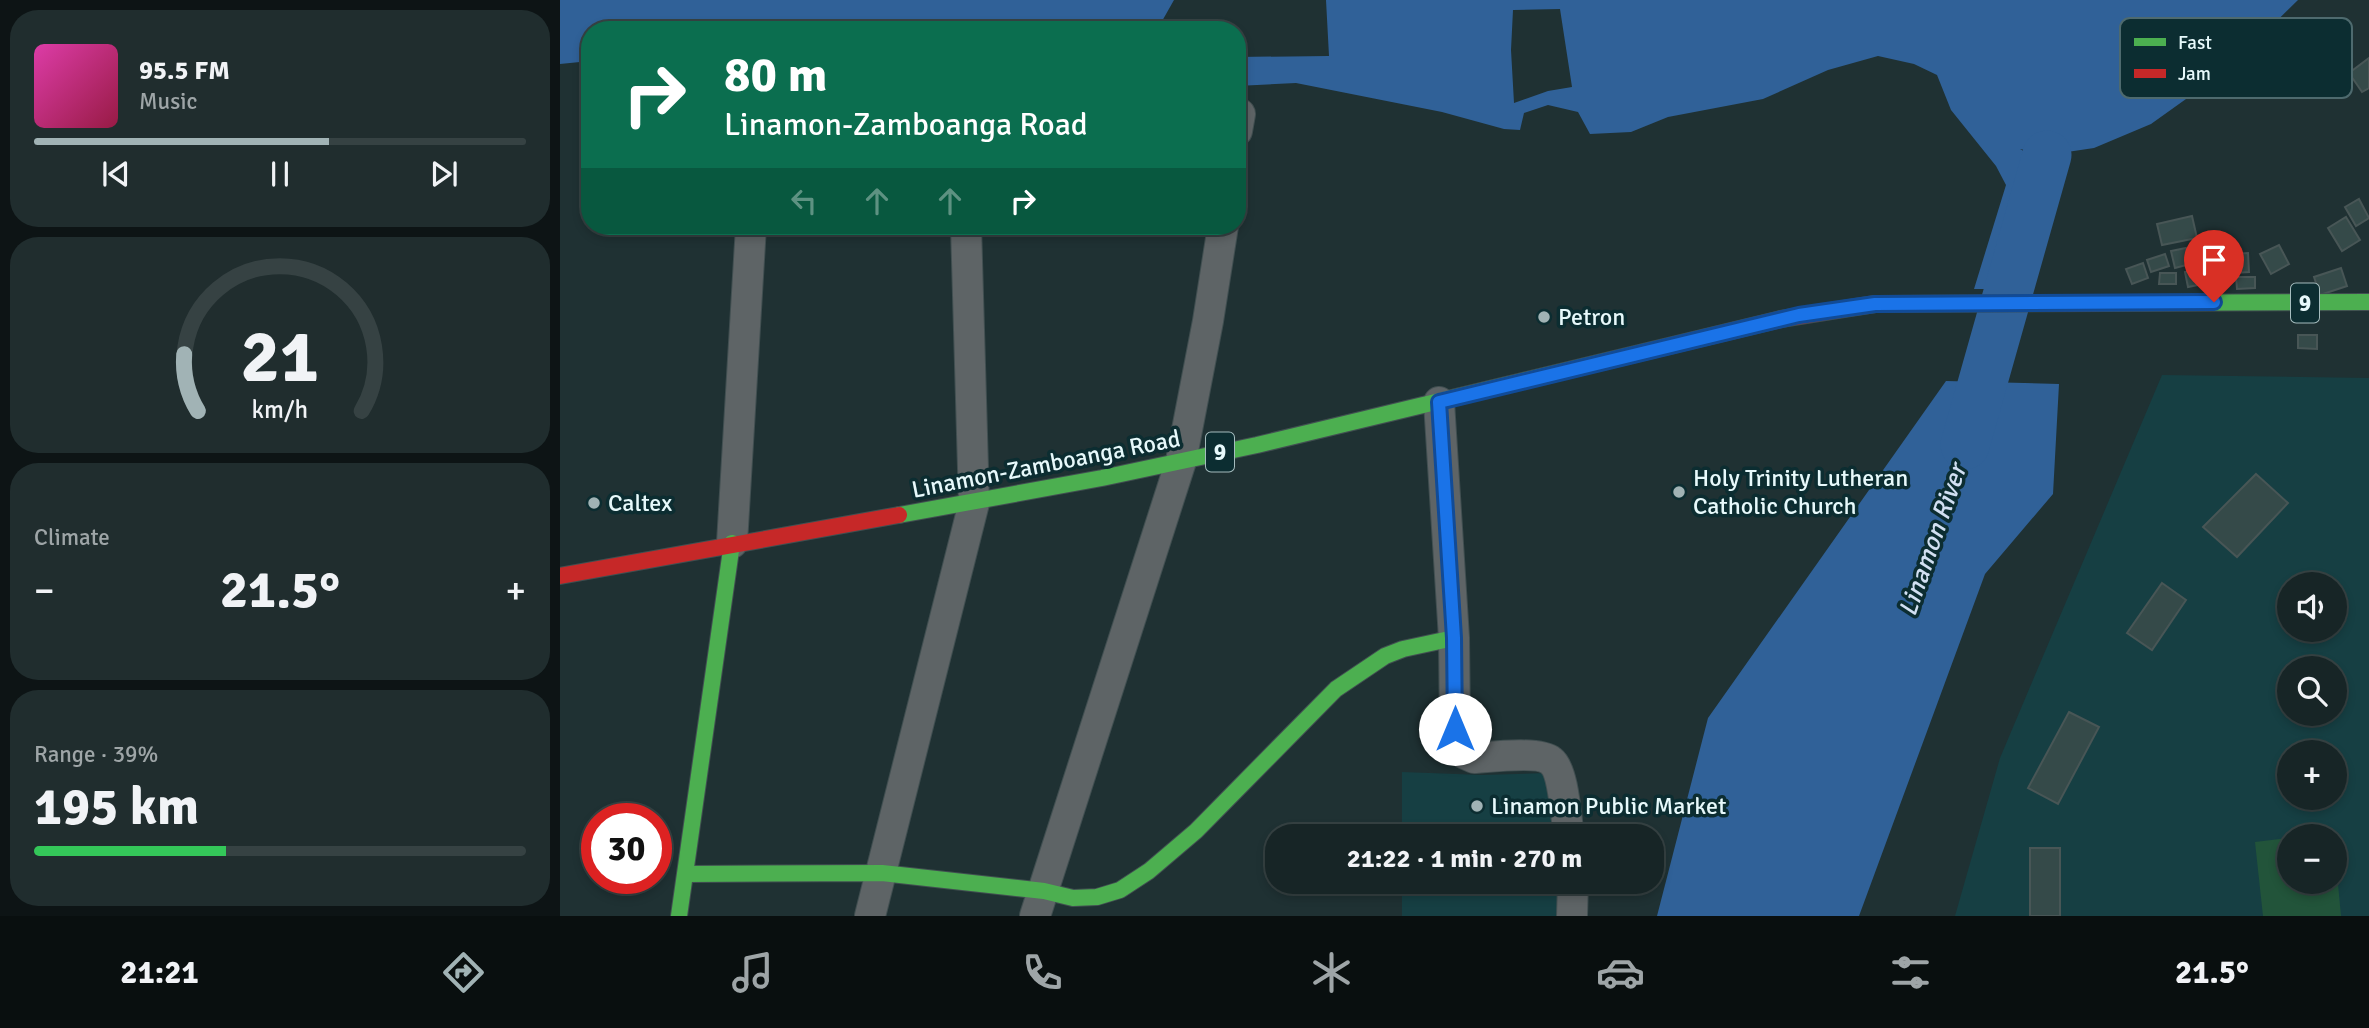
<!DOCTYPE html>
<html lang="en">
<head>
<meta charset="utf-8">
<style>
	:root { --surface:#172526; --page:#202d2e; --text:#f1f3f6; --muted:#9ea5a7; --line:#364243; --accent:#a1b3b5 }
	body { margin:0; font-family:Signika,sans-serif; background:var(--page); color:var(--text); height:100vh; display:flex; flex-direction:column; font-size:26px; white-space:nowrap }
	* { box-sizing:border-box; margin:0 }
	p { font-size:23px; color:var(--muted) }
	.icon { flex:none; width:38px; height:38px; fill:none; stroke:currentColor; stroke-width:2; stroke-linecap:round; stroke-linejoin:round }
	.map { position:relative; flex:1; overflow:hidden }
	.details { display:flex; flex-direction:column; gap:10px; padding:10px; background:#0d1415; width:560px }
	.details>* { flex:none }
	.banner { position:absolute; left:21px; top:21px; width:665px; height:214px; border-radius:28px; box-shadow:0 4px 10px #0003,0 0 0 2px var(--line); background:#0b6e4f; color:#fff; overflow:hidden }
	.controls { position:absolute; left:1717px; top:572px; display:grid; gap:14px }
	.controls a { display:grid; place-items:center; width:70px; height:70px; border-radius:50%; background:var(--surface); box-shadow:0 4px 10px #0003,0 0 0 2px var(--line); font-size:35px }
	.speed { position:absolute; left:21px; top:803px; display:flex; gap:14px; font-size:35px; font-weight:700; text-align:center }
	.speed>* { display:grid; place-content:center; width:91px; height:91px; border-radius:50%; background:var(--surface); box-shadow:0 4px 10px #0003,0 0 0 2px var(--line); line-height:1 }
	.speed .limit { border:10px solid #d22; background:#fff; color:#111 }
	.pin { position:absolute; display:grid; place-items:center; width:60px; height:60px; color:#fff; margin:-72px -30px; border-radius:50% 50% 50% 0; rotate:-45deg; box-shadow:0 0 7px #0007 }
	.pin .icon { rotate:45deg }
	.me { position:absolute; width:77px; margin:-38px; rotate:0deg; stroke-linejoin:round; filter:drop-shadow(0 0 5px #0008) }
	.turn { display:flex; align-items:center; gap:24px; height:147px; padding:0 28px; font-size:32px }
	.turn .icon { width:91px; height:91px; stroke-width:2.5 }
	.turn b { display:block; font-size:49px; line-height:60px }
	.lanes { display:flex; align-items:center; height:66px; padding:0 28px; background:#0003; justify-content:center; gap:35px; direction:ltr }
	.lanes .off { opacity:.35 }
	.big { font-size:52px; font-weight:800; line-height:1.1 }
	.details .widget { flex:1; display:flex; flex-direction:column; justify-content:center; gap:10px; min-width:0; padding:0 24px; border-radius:28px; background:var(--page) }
	.details .dial { align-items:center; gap:0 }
	.dial svg { height:182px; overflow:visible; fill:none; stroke:var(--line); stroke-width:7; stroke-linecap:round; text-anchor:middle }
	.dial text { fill:var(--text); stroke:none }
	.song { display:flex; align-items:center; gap:21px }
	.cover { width:84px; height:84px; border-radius:10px; background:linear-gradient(135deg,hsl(320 70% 55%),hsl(340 70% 35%)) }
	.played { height:7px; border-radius:4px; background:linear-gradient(90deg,var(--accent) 60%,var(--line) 60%) }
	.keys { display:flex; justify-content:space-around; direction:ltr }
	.heat { display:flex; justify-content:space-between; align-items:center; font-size:38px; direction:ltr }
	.charge { height:10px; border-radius:5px; background:linear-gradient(90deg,#34c759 39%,var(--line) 0) }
	.trip { position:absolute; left:705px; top:824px; width:399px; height:70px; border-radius:28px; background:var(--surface); box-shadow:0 4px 10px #0003,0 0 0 2px var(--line); font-weight:800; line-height:70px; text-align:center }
	.dock { display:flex; height:112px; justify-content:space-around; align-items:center; background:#090f0f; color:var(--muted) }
	.dock .icon { width:49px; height:49px }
	.dock .active { color:var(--accent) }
	.dock b { font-size:32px; color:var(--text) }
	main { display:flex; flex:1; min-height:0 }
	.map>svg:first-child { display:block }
	.built { fill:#163f43; fill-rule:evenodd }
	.green { fill:#22543a }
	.water { fill:#306198; fill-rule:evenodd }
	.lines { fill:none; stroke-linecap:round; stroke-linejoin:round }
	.river { stroke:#306198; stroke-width:49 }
	.building { fill:#354a49; stroke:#485656; stroke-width:2 }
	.street-casing { stroke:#414f51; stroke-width:32 }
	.fast-casing { stroke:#414f51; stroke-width:18 }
	.jam-casing { stroke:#414f51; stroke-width:18 }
	.street { stroke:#5e6466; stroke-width:30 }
	.fast { stroke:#4caf50; stroke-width:16 }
	.jam { stroke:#c62828; stroke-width:16 }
	.route-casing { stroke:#114b97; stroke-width:18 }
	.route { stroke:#1a73e8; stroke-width:12 }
	.poi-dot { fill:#a1b3b5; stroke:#0c2d31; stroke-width:2.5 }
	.labels { text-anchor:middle; stroke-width:7; stroke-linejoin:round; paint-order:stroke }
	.shield { fill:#0c2d31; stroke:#a5bcbe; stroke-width:2 }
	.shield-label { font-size:23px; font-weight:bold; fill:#e7f9fb }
	.poi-label { font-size:24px; fill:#e7f9fb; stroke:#0c2d31; text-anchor:start }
	.street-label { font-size:24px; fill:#e7f9fb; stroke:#0c2d31 }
	.water-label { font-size:26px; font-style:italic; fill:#d2e0f2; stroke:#0c2d31 }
	.key { fill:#0c2d31; stroke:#4e6a6e; stroke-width:2 }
	.key-label { font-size:19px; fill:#e7f9fb }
</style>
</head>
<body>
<main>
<section class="details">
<div class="widget">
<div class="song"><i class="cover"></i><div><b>95.5 FM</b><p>Music</p></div></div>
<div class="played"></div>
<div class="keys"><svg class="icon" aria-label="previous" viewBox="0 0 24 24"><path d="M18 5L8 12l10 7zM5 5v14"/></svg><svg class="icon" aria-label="pause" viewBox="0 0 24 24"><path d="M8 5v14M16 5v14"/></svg><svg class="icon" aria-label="next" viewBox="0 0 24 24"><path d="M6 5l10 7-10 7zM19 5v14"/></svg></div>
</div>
<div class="widget dial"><svg viewBox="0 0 100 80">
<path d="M14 69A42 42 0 1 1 86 69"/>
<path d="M14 69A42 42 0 0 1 8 44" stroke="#a1b3b5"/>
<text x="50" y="56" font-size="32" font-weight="700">21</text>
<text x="50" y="72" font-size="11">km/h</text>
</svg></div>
<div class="widget"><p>Climate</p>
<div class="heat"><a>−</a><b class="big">21.5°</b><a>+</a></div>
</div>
<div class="widget"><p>Range · 39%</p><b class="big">195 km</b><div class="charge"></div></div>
</section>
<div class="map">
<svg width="1809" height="916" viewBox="0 0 1809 916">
	<rect width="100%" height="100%" fill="#1f3133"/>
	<path class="built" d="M1602 375 1809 378V916H1395L1440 758ZM1729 584H1774V630H1729ZM1729 668H1774V714H1729ZM1729 752H1774V798H1729ZM1729 836H1774V882H1729Z
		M842 772 922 775 988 773 997 836H842Z
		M842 882H1003L1007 916H842Z"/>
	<path class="green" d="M1729 838V882H1774L1775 853 1781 916H1703L1695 842Z"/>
	<path class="water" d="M0 0H614L597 30H30V61L0 64Z
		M766 0H1738L1668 69 1591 124 1534 148 1487 155 1460 149 1498 171 1469 289H1414L1446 185 1436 166 1391 110 1377 75 1354 64 1318 56 1268 70 1203 99 1108 117 1071 132 1030 134 1018 112 988 105 964 113 960 130 944 129 882 112 736 83 677 86V57L769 56ZM1000 9 1012 87 988 91 954 103 951 50 953 10Z
		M1386 381 1499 384 1493 494 1425 574 1299 916H1097L1148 718Z"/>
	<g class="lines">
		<path class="river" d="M1405 445 1487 155"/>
	</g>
	<path class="building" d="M1809 58V88L1802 92 1789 73Z
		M1799 199 1809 218 1796 226 1785 207Z
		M1632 216 1637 238 1602 245 1597 224Z
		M1786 217 1800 240 1782 251 1768 228Z
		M1649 240 1654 254 1636 262 1630 247Z
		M1719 245 1729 264 1711 274 1700 254Z
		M1626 248 1630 264 1615 268 1611 251Z
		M1688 253 1689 272 1674 273 1673 254Z
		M1605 254 1609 266 1591 272 1587 260Z
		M1583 263 1588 278 1572 284 1566 269Z
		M1664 265 1668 283 1653 287 1648 270Z
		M1645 268 1648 283 1628 287 1625 272Z
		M1781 268 1787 286 1760 295 1754 277Z
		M1600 273H1616V284H1599Z
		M1676 277H1695V288L1677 289Z
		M1738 335H1757V349L1738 348Z
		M1696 474 1728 503 1677 557 1643 527Z
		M1602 583 1626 600 1592 650 1567 633Z
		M1509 712 1539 727 1498 804 1468 788Z
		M1470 848H1500V916H1470Z"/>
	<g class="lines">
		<g class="street-casing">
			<path id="street" d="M677 131 680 114
				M879 402 894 638 895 729 898 745 905 754 914 758C930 757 979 751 991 761 1004 771 1006 820 1009 836
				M172 543 191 226
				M310 916 414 503 406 226
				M475 916 621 461 648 321 663 226
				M1012 916 1013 882"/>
		</g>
		<g class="fast-casing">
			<path id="fast" d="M1552 303 1809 302
				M339 515 542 478 697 445 1221 319
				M126 874 322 873 484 891 513 898 537 897 560 890 589 871 636 831 776 689 825 656 843 649 894 638
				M119 916 172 543"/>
		</g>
		<g class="jam-casing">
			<path id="jam" d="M1221 319 1315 304 1552 303
				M0 576 339 515"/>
		</g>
		<use href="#street" class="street"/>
		<use href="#fast" class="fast"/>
		<use href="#jam" class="jam"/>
	</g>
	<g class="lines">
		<g class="route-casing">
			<path id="route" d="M895 729 894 638 879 402 1239 315 1315 304 1654 302"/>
		</g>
		<use href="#route" class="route"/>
	</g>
	<g class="poi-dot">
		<circle cx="984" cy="317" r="7"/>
		<circle cx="1119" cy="492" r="7"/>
		<circle cx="34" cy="503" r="7"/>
		<circle cx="917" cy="806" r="7"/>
	</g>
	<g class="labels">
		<g class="shield">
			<rect x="1731" y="283.5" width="28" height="39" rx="5"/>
			<rect x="646" y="432.5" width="28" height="39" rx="5"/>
		</g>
		<g class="shield-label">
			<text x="1745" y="311">9</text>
			<text x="660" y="460">9</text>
		</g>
		<g class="poi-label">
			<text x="998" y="325">Petron</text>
			<text x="1133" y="486">Holy Trinity Lutheran<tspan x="1133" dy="28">Catholic Church</tspan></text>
			<text x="48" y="511">Caltex</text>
			<text x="931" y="814">Linamon Public Market</text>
		</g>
		<g class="street-label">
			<text transform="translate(486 464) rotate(-11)" y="8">Linamon-Zamboanga Road</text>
		</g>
		<g class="water-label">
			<text transform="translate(1372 540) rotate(-71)" y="9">Linamon River</text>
		</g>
	</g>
	<rect x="1560" y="18" width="232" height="80" rx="10" class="key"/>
	<rect x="1574" y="38" width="32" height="8" fill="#4caf50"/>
	<rect x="1574" y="69" width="32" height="9" fill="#c62828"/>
	<g class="key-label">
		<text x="1618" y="49">Fast</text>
		<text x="1618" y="80">Jam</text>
	</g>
</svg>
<div class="controls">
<a><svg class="icon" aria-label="sound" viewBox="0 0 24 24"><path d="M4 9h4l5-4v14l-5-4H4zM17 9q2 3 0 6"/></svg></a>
<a><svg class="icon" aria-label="search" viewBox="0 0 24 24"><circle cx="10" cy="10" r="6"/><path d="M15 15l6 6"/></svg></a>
<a>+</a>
<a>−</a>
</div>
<div class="speed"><div class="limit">30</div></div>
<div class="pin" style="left:1654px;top:302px;background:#d93025"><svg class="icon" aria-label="arrive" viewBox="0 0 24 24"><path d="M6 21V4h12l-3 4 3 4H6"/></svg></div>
<svg class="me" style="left:895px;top:729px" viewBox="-20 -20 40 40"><circle r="19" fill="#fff"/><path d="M0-13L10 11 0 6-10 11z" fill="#1a73e8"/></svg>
<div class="trip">21:22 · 1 min · 270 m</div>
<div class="banner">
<div class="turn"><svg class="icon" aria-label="right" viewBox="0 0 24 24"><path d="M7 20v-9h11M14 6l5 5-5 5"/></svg><div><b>80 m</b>Linamon-Zamboanga Road</div></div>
<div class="lanes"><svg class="icon off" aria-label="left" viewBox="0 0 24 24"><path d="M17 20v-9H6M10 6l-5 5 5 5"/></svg><svg class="icon off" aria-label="ahead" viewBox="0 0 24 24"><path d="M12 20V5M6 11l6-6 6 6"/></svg><svg class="icon off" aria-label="ahead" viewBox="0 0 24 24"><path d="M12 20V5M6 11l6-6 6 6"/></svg><svg class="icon" aria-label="right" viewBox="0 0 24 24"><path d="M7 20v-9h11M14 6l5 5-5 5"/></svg></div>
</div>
</div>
</main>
<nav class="dock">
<b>21:21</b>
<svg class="icon active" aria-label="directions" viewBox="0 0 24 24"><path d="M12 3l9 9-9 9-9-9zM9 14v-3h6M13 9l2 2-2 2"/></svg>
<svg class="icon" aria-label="music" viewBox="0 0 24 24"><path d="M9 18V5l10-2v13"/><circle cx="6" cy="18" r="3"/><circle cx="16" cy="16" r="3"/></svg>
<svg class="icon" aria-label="phone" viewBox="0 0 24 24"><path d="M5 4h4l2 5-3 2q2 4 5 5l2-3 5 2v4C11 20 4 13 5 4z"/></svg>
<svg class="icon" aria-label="climate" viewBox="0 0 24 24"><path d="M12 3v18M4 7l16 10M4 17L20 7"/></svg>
<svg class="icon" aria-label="car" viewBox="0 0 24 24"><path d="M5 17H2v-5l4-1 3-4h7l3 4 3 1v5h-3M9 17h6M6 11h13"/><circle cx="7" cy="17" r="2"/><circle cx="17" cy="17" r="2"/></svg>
<svg class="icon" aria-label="filters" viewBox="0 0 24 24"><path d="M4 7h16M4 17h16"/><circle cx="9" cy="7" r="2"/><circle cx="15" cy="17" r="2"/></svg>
<b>21.5°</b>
</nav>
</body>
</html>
